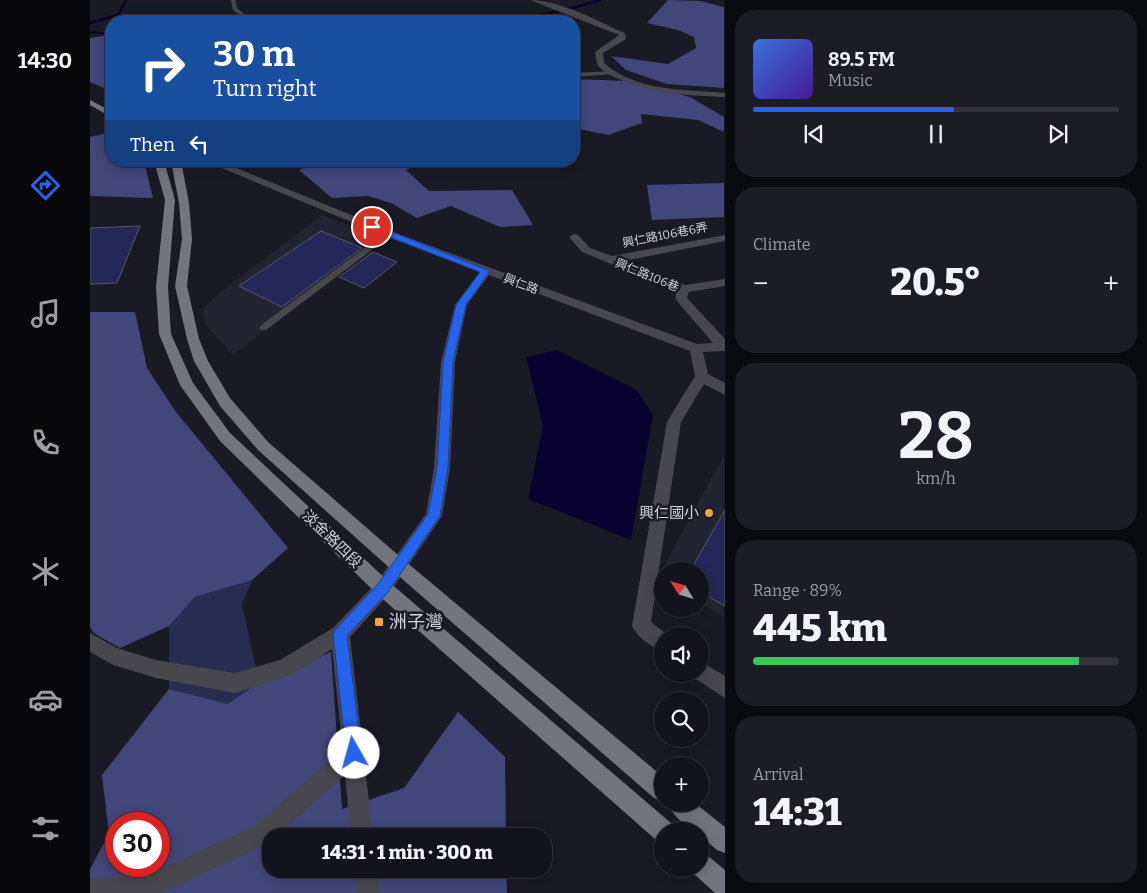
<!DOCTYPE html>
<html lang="en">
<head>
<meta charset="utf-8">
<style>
	:root { --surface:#13141b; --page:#1c1d24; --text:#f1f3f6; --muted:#9d9ea3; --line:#32333a; --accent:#2563eb }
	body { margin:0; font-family:Bitter,"Noto Sans TC",serif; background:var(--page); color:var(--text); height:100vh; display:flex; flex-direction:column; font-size:19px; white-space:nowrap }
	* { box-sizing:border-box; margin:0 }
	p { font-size:16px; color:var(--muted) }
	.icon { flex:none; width:28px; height:28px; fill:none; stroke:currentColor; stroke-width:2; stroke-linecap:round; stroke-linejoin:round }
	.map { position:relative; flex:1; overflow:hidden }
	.details { display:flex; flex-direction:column; gap:10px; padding:10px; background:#0a0b0f; width:422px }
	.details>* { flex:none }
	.hud { position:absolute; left:15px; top:15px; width:475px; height:152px; border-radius:20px; box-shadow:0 2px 12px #0003,0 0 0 1px var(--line); background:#1a4fa0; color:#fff; overflow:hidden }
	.needle { width:32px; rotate:307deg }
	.fabs { position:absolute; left:564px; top:562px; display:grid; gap:10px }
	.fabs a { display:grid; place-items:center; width:55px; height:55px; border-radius:50%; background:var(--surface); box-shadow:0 2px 12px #0003,0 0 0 1px var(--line); font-size:25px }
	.speed { position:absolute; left:15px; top:812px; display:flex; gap:10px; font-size:25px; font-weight:700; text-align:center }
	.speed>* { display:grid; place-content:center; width:65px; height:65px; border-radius:50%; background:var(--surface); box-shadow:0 2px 12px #0003,0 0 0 1px var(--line); line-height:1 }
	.speed .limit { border:8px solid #d22; background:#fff; color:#111 }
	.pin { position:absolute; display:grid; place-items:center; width:42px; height:42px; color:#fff; margin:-21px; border:2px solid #fff; border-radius:50%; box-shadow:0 1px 5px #0007 }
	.me { position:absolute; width:55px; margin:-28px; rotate:353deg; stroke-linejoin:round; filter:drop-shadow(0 0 4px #0008) }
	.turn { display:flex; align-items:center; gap:18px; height:105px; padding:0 25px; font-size:22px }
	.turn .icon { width:65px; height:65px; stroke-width:2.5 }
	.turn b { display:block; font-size:35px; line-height:42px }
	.then { display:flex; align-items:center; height:48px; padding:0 25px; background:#0003; gap:10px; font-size:19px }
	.big { font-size:38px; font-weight:800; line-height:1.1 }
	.details .widget { flex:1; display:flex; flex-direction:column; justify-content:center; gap:8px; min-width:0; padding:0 18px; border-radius:20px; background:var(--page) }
	.details .dial { align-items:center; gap:0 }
	.dial b { font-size:65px; line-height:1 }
	.song { display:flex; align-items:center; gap:15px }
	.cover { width:60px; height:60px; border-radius:8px; background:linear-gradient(135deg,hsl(220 70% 55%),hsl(260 70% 35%)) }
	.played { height:5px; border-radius:2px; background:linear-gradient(90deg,var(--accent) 55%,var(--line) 55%) }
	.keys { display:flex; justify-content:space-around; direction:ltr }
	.heat { display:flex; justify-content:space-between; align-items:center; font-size:28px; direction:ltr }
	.charge { height:8px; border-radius:4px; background:linear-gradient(90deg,#34c759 89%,var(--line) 0) }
	.trip { position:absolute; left:172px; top:828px; width:290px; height:50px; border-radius:20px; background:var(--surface); box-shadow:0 2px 12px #0003,0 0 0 1px var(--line); font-weight:800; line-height:50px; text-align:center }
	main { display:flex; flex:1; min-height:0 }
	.tab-bar { display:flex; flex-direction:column; width:90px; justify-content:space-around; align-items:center; background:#08080b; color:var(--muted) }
	.tab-bar .icon { width:35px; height:35px }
	.tab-bar .on { color:var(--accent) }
	.tab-bar b { font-size:22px; color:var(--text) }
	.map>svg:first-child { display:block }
	.built { fill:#222432 }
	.green { fill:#292c51 }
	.forest { fill:#42467a; fill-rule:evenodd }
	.water { fill:#090230 }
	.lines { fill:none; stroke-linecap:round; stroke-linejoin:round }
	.stream { stroke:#090230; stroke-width:2.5 }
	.building { fill:#262759; stroke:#575865 }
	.service { fill:#47474d; fill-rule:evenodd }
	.minor { fill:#47474d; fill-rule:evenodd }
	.primary { fill:#72747f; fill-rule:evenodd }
	.route { fill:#2563eb; stroke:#184099 }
	.poi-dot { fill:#f2a541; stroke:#191a24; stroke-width:2 }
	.labels { text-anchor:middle; stroke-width:5; stroke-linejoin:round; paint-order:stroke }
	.far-street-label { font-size:12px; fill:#d3d4db; stroke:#191a24 }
	.poi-label { font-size:15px; fill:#d3d4db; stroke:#191a24; text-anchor:end }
	.street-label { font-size:15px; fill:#d3d4db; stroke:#191a24 }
	.near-poi-label { font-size:18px; fill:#d3d4db; stroke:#191a24; text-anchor:start }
</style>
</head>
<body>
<main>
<nav class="tab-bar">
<b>14:30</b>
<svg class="icon on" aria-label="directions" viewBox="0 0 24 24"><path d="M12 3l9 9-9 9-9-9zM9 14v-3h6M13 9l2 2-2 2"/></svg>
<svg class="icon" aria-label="music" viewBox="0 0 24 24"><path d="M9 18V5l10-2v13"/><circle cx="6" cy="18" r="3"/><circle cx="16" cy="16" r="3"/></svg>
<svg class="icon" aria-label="phone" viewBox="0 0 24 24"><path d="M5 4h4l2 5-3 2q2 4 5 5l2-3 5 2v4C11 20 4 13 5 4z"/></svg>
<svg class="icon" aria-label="climate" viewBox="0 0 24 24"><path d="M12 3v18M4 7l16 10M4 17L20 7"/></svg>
<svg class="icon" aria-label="car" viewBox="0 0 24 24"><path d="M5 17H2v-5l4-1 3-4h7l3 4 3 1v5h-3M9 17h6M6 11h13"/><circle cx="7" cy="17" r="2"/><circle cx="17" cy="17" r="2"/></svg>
<svg class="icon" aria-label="filters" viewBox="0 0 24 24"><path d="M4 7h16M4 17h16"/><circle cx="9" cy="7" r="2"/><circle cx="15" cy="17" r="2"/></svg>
</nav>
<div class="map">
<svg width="635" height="893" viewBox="0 0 635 893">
	<rect width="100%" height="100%" fill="#191a24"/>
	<path class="built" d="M232 215 293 239 143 355 116 325 113 309 133 290Z
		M634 455V617L610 603V571H572V582L567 579Z"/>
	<path class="green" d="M162 580 152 604 169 682 138 704 79 689V626L105 597Z"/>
	<path class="forest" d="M578 0 610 1 634 7V88L577 84 536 70 521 56 578 64 606 48 604 37 588 30 557 23Z
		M19 35 21 36V91L0 82V38Z
		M484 79 538 81 600 97 634 117V132L608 120 551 114 552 123 518 135 484 128Z
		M21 132V161H54L63 198 0 196V137Z
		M232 161H332L316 170 339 191 422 190 443 225 410 227 361 206 327 218 301 203 278 196 242 198 209 170Z
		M634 183V217L562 220 557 185Z
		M0 312H45L57 368 86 412 198 548 162 580 105 597 79 626 30 648 5 634 0 627Z
		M241 652 252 809 314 788 368 712 415 757 416 836H181V869H416L417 893H0V869L19 834 12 775 79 689 138 704 169 682ZM26 824H69V866H26Z"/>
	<path class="water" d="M467 350 547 390 563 415 541 540 438 499 453 426 436 357Z"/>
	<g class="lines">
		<path class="stream" d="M415 21 475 10 511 0
			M0 23 28 15 36 0
			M0 32 21 34"/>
	</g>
	<path class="building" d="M50 226 27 283 0 284V228Z
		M231 231 272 248 192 307 149 286Z
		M283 252 307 262 274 288 249 277Z
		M635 510V606L610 592V571H600Z"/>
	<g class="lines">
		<path class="service" d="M141 0H145L147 8 163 21H158L143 10Z
			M523 71 525 74 484 77V73Z
			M135 161H143L134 167H130V165Z
			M296 232 303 234 176 330H170V326Z"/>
		<path class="minor" d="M440 0C470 0 507 21 535 33L536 39 513 53 514 63C547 92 594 89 635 93V97C598 95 568 95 534 81 524 77 513 73 507 64L505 52 529 35Z
			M115 161H129L303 232 607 344 623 343 587 301 585 298 587 291 492 252 479 237 484 234 488 235 500 248 522 256 635 235V241L534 261 595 285 635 279V286L599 292 597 298 635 339V351L613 352 618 374 635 383V395L614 384 591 422 561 622 579 636H572V651C561 647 547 637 542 626L577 422 605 376 600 351 399 275 377 305 365 362 360 468 352 516 299 594 260 637 283 836H261L255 775 187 836H181V842L71 893H0V879L55 876 165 826 253 749 242 649 201 675 145 693 66 678 23 665 0 652V633L27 648 66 660 145 673 190 660 243 628 287 582 336 514 344 468 351 362 365 305 390 272 295 236Z
			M610 661 635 676V698L603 677 602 674H610Z
			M265 869H287L290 893H266Z"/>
		<path class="primary" d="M0 100 21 111V117L0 105Z
			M64 161H74L85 200 78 287 81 334 103 383 140 433 299 582 581 823 584 831H572V842L565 839 287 594 130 441 90 385 69 334 66 287 75 200Z
			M81 161H91L99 203 102 239 97 286 109 339 118 361 140 398 178 442 315 561 572 776V801L564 798 303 571 168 450 130 406 104 361 97 339 85 286 92 239 89 203Z
			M578 804H606L635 827V853L627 850 610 836V831C598 831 582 814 578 804Z
			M610 852 618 856 635 870V893H625L602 872 600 869H610Z"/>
	</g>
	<path class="route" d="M279 225H285L400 271 376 305 363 362 358 468 350 516 298 592 257 636 272 753 270 759 264 761 258 759 256 753 243 634 245 630 288 584 338 514 347 468 353 362 366 305 390 272 279 229Z"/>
	<g class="poi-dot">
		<circle cx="619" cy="513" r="5"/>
		<rect x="284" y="617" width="10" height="10" rx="2.5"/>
	</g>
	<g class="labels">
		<g class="far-street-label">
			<text transform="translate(575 235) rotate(-11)" y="4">興仁路106巷6弄</text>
			<text transform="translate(557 275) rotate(22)" y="4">興仁路106巷</text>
			<text transform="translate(431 284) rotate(20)" y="4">興仁路</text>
		</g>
		<g class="poi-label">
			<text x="609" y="518">興仁國小</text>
		</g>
		<g class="street-label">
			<text transform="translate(242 539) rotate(44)" y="5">淡金路四段</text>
		</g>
		<g class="near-poi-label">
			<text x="299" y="628">洲子灣</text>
		</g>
	</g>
</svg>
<div class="fabs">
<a><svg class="needle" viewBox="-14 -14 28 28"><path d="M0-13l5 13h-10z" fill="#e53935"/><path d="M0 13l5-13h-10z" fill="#9d9ea3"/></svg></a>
<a><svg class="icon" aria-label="sound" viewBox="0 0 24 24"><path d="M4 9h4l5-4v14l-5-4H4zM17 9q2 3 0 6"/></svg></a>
<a><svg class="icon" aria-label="search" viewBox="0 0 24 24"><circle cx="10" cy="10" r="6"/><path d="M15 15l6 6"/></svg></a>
<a>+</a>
<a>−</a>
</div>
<div class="speed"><div class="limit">30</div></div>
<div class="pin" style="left:282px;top:227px;background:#d93025"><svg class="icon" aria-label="arrive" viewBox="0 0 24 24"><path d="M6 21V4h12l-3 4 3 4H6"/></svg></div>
<svg class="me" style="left:264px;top:753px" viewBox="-20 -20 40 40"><circle r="19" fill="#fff"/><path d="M0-13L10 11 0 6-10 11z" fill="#2563eb"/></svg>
<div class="trip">14:31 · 1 min · 300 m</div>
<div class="hud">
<div class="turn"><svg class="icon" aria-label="right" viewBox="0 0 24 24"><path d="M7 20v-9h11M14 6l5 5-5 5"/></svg><div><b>30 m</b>Turn right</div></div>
<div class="then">Then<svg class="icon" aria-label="left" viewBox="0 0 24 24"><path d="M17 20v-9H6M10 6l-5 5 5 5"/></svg></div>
</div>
</div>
<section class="details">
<div class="widget">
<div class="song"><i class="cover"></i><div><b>89.5 FM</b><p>Music</p></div></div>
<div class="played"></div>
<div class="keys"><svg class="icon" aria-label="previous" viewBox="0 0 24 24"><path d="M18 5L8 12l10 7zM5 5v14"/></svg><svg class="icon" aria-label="pause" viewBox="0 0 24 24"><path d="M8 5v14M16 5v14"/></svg><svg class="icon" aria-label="next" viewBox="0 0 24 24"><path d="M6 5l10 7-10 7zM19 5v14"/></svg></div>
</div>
<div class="widget"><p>Climate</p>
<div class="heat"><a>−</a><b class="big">20.5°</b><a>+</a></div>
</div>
<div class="widget dial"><b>28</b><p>km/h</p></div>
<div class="widget"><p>Range · 89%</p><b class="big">445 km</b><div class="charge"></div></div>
<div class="widget"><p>Arrival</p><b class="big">14:31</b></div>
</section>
</main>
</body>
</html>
